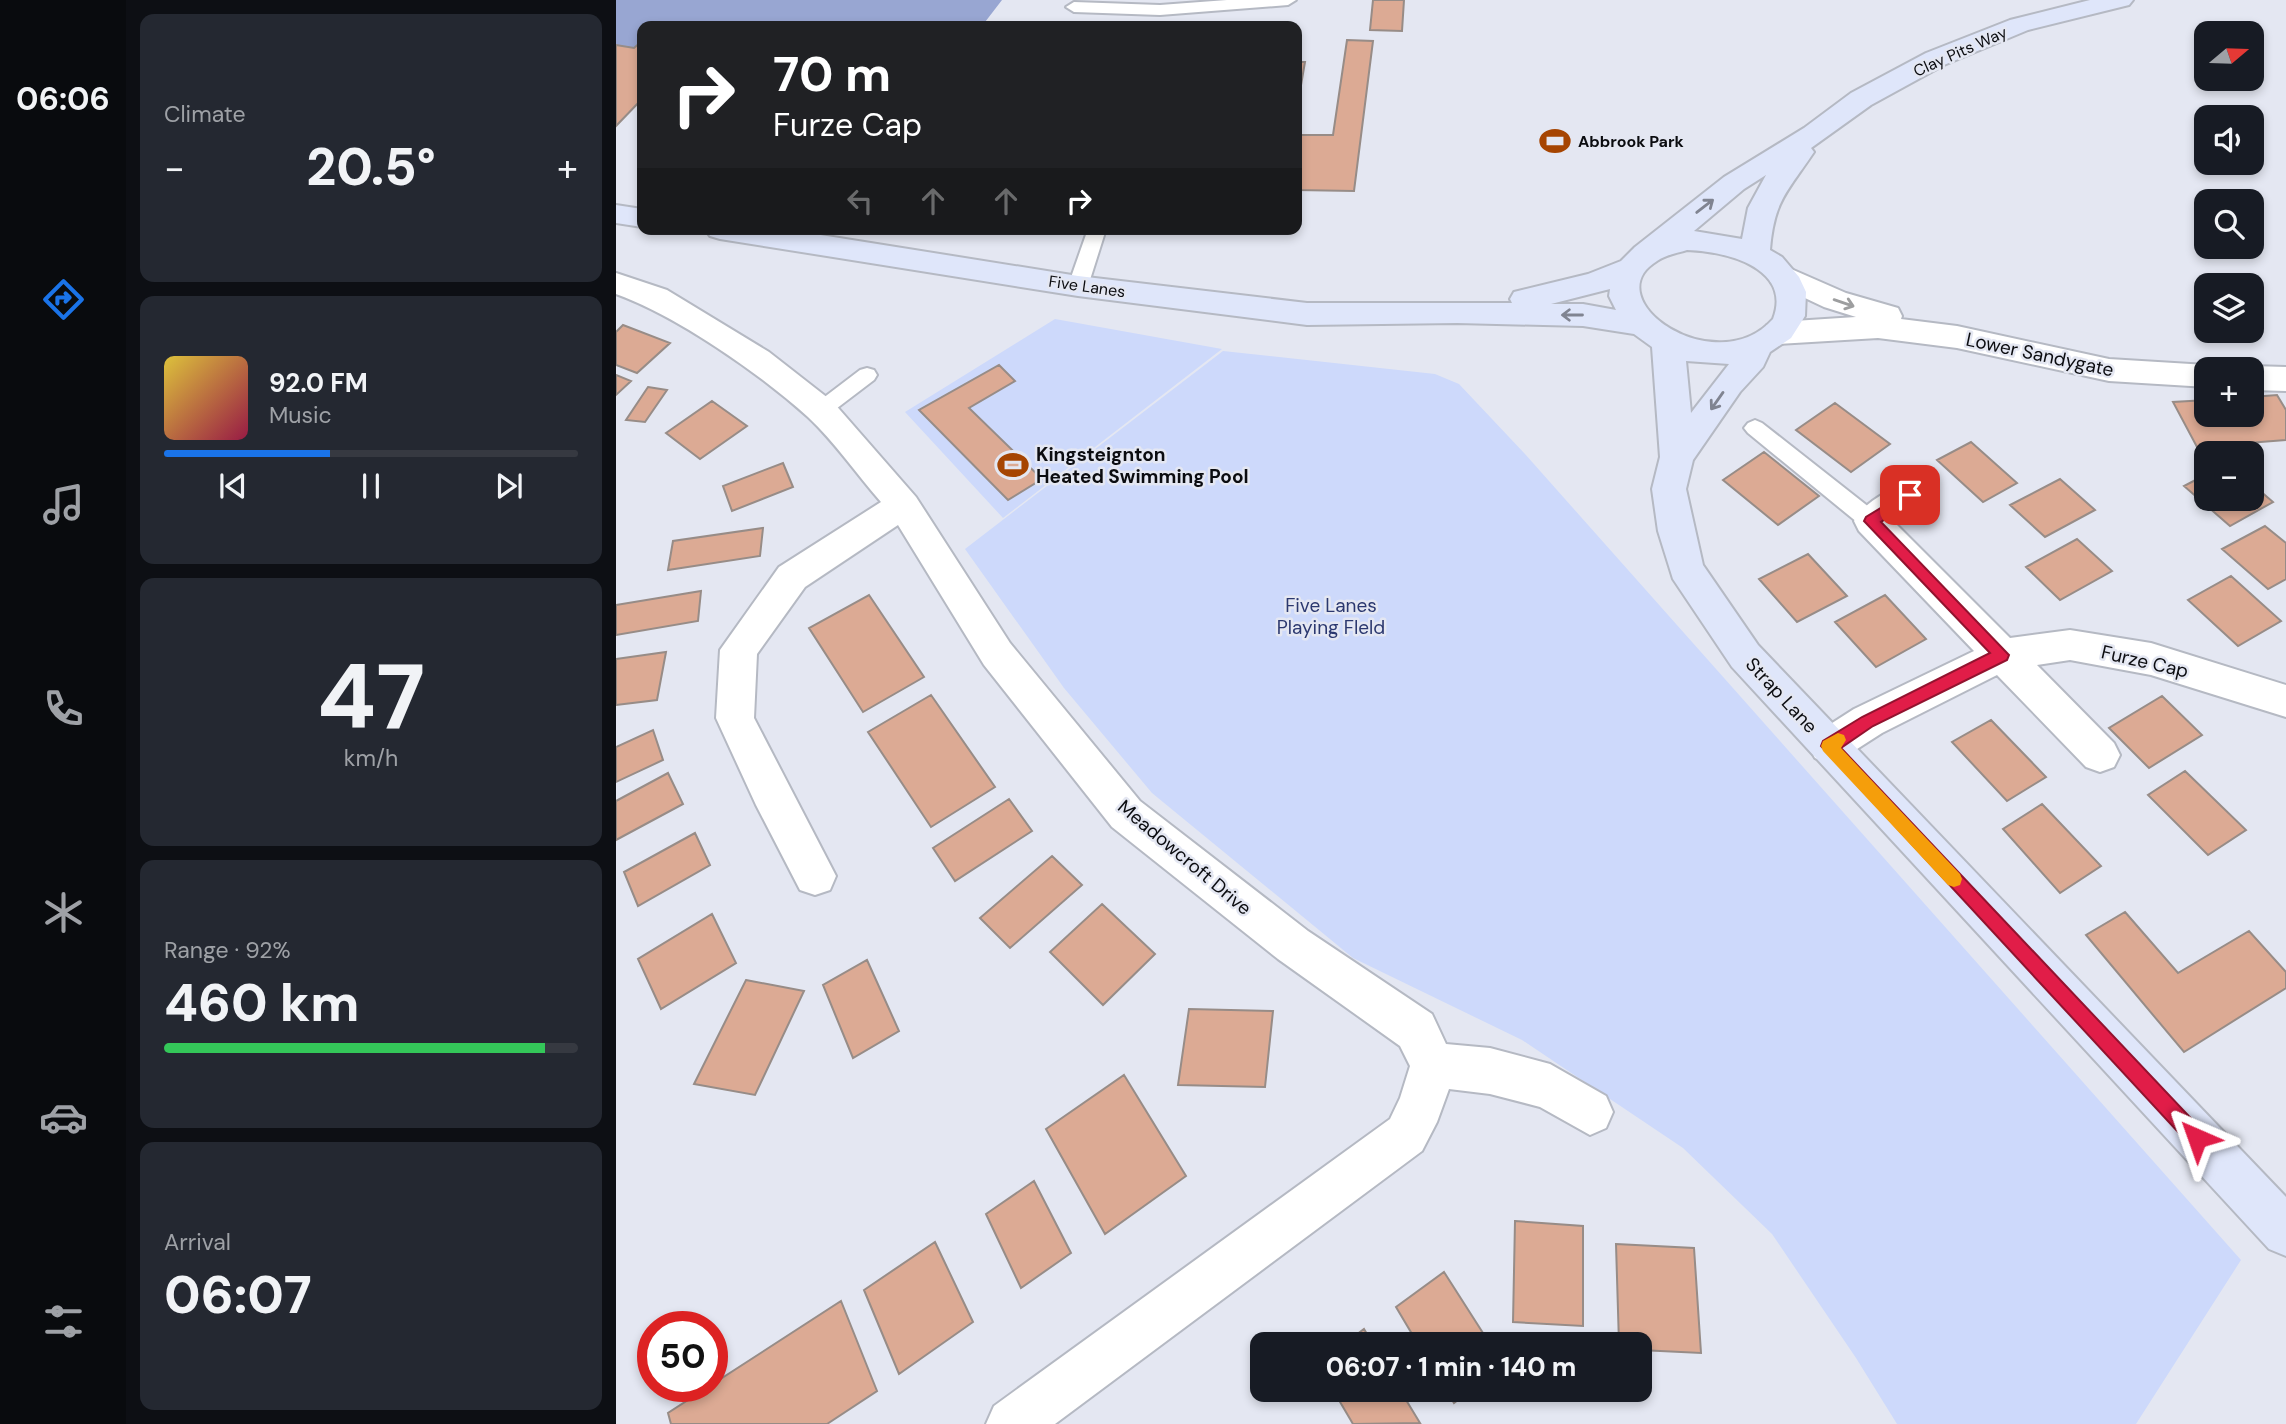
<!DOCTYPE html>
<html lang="en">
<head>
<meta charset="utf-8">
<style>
	:root { --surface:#171b24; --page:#242831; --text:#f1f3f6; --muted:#9ea1a6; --line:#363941; --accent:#1a73e8 }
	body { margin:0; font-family:"DM Sans",sans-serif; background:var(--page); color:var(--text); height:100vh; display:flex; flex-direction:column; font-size:26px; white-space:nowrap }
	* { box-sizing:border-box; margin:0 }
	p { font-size:23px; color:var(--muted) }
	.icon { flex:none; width:38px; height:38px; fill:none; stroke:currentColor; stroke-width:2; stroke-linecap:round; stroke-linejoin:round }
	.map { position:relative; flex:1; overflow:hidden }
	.side { display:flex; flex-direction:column; gap:14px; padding:14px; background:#0d0f14; width:490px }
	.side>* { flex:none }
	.top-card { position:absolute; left:21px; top:21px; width:665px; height:214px; border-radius:14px; box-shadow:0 4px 10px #0003; background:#202124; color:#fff; overflow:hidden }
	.needle { width:46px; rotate:71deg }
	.controls { position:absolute; left:1578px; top:21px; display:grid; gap:14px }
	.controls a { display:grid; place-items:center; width:70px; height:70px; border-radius:14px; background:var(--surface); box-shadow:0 4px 10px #0003; font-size:35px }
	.speed { position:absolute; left:21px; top:1311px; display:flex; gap:14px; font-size:35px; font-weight:700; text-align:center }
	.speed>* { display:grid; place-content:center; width:91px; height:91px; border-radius:50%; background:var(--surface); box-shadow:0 4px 10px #0003; line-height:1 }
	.speed .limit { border:10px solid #d22; background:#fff; color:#111 }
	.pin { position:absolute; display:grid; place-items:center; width:60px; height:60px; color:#fff; margin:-30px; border-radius:14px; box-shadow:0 4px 10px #0006 }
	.me { position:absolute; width:77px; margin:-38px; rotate:317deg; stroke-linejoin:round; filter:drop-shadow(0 0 5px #0008) }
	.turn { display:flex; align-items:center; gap:24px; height:147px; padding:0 21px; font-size:32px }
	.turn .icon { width:91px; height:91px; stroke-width:2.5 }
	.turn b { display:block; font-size:49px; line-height:60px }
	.lanes { display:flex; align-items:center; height:66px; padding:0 21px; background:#0003; justify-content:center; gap:35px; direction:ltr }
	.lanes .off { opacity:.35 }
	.big { font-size:52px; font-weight:800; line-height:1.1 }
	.side .card { flex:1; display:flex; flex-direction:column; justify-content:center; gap:10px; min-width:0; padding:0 24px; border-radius:14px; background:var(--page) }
	.side .dial { align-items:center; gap:0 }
	.dial b { font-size:91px; line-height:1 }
	.song { display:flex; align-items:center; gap:21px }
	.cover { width:84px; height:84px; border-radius:10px; background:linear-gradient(135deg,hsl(50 70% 55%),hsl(340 70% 35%)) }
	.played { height:7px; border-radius:4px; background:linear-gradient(90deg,var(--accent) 40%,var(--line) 40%) }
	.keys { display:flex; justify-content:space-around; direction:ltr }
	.heat { display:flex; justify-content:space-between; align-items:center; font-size:38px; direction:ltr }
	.charge { height:10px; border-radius:5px; background:linear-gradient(90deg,#34c759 92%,var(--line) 0) }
	.trip { position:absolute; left:634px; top:1332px; width:402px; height:70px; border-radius:14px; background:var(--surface); box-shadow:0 4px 10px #0003; font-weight:800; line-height:70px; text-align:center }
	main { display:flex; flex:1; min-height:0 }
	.dock { display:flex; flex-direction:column; width:126px; justify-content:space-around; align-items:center; background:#090b0e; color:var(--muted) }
	.dock .icon { width:49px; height:49px }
	.dock .active { color:var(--accent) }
	.dock b { font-size:32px; color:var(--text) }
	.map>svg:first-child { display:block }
	.green { fill:#cdd9fb }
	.forest { fill:#98a6d2 }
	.building { fill:#dcaa94; stroke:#978c87; stroke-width:2 }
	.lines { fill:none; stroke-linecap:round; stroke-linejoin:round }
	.lane-casing { stroke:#b5b9c3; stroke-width:4 }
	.street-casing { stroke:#b5b9c3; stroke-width:4 }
	.secondary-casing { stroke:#b5b9c3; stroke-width:4 }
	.lane { fill:#fff; fill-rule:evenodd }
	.street { fill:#fff; fill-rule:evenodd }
	.secondary { fill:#dfe6fa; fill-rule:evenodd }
	.oneway { stroke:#808491 }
	.oneway2 { stroke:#9d9e9f }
	.route { fill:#e11d48; stroke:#92132f; stroke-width:2 }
	.slow { fill:#f59e0b }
	.labels { text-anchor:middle; stroke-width:5; stroke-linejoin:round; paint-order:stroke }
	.far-street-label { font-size:16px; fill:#0b0c10; stroke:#e4e7f2 }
	.far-poi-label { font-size:16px; font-weight:bold; fill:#0b0c10; stroke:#e4e7f2; text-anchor:start }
	.street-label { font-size:19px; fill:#0b0c10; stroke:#e4e7f2 }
	.poi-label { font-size:19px; font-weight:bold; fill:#0b0c10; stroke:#e4e7f2; text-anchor:start }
	.park-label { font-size:19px; fill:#2b386f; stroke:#e4e7f2 }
</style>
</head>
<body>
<main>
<nav class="dock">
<b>06:06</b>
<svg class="icon active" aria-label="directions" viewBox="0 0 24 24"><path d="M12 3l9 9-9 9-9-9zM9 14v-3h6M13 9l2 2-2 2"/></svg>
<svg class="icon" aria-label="music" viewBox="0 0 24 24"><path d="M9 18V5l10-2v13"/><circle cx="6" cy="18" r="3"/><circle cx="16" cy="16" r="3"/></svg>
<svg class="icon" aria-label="phone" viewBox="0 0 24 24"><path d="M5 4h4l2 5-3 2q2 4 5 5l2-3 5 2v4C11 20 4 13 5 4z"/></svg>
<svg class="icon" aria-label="climate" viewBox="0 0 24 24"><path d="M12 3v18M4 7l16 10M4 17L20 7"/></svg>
<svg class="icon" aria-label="car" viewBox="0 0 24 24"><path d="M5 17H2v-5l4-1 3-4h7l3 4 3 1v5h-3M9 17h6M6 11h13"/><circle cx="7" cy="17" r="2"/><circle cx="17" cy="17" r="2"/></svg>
<svg class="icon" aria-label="filters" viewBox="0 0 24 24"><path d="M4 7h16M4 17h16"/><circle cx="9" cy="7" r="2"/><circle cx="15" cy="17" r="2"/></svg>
</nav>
<section class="side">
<div class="card"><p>Climate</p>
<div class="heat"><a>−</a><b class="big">20.5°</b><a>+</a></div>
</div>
<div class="card">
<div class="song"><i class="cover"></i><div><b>92.0 FM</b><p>Music</p></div></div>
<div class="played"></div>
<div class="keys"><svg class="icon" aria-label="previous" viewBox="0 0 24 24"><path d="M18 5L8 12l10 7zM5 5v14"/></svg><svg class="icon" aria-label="pause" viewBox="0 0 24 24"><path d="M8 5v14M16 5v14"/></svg><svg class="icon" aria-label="next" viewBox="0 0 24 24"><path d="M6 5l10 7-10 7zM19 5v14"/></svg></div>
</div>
<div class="card dial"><b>47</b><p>km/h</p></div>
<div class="card"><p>Range · 92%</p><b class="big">460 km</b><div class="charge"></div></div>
<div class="card"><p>Arrival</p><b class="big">06:07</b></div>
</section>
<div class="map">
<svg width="1670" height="1424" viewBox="0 0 1670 1424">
	<rect width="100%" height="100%" fill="#e4e7f2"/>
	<path class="green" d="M439 319 606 349 387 518 289 412Z
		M607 351 819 374 843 384 909 454 1625 1260 1520 1424H1281L1240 1358 1156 1234 1067 1148 906 1040 737 958 536 793 448 688 349 549Z"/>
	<path class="forest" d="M0 0H386L366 26H26V50L0 51Z"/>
	<path class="building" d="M757 0H788L786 31 754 30Z
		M731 40 757 41 738 191 681 190V135H717Z
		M26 41V99L0 126V45L18 48Z
		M681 62H689L684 91H681Z
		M7 325 54 343 21 373 0 365V332Z
		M383 365 399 381 353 408 426 479 392 500 303 410Z
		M0 375 15 381 0 395Z
		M32 387 51 390 29 422 10 420Z
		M1661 395 1670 410V440L1581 447 1557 402 1591 400V415H1636V397Z
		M96 401 131 426 84 459 50 433Z
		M1219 403 1274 444 1235 472 1180 430Z
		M1355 442 1401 483 1367 502 1321 460Z
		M1148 452 1203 496 1162 525 1107 480Z
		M167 463 177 487 116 511 107 486Z
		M1591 474V499H1636V484L1657 502 1614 526 1568 486Z
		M1444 479 1479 510 1429 537 1394 505Z
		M1649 526 1670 543V579L1652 589 1606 549Z
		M147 528 144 556 52 570 57 541Z
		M1461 539 1496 571 1444 600 1410 567Z
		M1192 554 1231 596 1181 622 1143 579Z
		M1615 576 1665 621 1622 646 1572 600Z
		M85 591 82 621 0 635V605Z
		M253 595 308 677 247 712 193 628Z
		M1269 595 1310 639 1260 667 1219 622Z
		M50 652 41 700 0 705V659Z
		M315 695 379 787 315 827 252 732Z
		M1546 696 1586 735 1533 768 1493 728Z
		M1375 720 1430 777 1391 801 1336 742Z
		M37 730 47 760 0 782V747Z
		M1569 771 1630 830 1592 855 1532 795Z
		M52 773 67 804 0 840V801Z
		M393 799 416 831 339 881 317 848Z
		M1426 804 1485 866 1444 893 1387 829Z
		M79 833 94 865 22 906 8 872Z
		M436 856 466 885 394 948 364 918Z
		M486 904 539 954 487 1005 434 952Z
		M1509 912 1562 973 1633 931 1670 972V988L1568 1052 1470 935Z
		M96 914 120 963 45 1009 22 959Z
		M251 960 283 1031 237 1058 207 985Z
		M130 980 188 991 139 1095 78 1084Z
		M573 1009 657 1011 649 1087 562 1085Z
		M508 1075 570 1176 489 1234 430 1129Z
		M418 1181 455 1253 405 1288 370 1214Z
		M899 1221 967 1226V1326L897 1322Z
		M319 1242 357 1322 283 1374 248 1290Z
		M1000 1244 1078 1248 1085 1353 1024 1350V1344H1003Z
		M828 1272 874 1344H802L780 1307Z
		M225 1301 261 1391 211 1424H55L52 1413Z
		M748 1329 757 1344H728Z
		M717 1390H784L804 1423 737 1424Z
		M830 1390H855L838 1403Z"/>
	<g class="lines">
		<g class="lane-casing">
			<path id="lane" d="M611 0H680L672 5 544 15 458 12 450 7 458 2 544 5Z
				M472 229H490L472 286 469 291H455L452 286Z
				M251 368 258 370 261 375 258 380 212 415 205 418 198 415 195 410 198 405 244 370Z
				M1139 420 1146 423 1263 515 1266 521 1263 527 1255 530 1247 527 1132 433 1128 428 1132 423Z"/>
		</g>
		<g class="street-casing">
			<path id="street" d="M1166 265 1230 293 1282 308 1286 316 1285 319 1341 326 1493 359 1591 365 1603 369H1591V387L1493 381 1341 348 1262 338 1162 344 1151 341 1146 333 1151 325 1162 322 1240 317 1208 307 1155 282 1151 275 1155 268Z
				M0 273 51 290 153 352 217 402 300 497 394 643 524 801 692 931 816 1014 830 1044 874 1048 934 1064 990 1096 997 1112 990 1128 974 1135 924 1107 874 1094 833 1089 821 1122 806 1151 439 1424H370L378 1406 774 1119 784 1098 794 1066 784 1046 662 959 496 827 368 665 282 525 189 587 141 654 138 718 220 876 214 890 199 895 184 890 140 805 100 718 104 650 163 567 265 502C241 475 219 442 192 417 143 373 61 316 0 294Z
				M1636 366 1670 367V391L1636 390V369H1627Z
				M1294 482 1306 486 1311 495 1306 504 1279 523 1394 638 1454 630 1535 643 1670 685V717L1535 675 1454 660 1421 665 1498 743 1504 755 1498 767 1484 772 1470 767 1381 675 1266 733 1227 758 1213 763 1199 758 1193 746 1199 734 1238 709 1358 651 1243 531 1238 521C1247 503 1275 488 1294 482Z"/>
		</g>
		<g class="secondary-casing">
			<path id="secondary" d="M1474 0H1517L1513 5 1412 30 1328 65 1255 105 1195 148 1198 152C1172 191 1158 200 1154 250L1166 257 1183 277 1190 292 1189 316 1175 338 1154 352 1147 367 1124 392 1077 460 1070 489 1087 565 1142 645 1670 1197V1256L1653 1249 1116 667 1057 579 1042 531 1036 489 1044 457 1036 347 1018 334 967 326 841 323 691 325 462 296 104 239 94 236 89 229H167L462 276 691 303H896L894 299 898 292 972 274 1005 261 1019 247 1108 177 1188 128 1235 93 1310 53 1394 20ZM1150 175 1132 208 1126 239 1078 231 1128 189ZM1071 250C1108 251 1177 267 1157 319 1100 383 978 299 1041 261 1049 255 1062 253 1071 250ZM994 289 993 296 1000 310 967 304H935ZM1070 361 1113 364 1075 413Z
				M0 205 26 209V227L0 223Z"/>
		</g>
		<use href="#lane" class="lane"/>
		<use href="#street" class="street"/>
		<use href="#secondary" class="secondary"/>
	</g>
	<defs><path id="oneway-shaft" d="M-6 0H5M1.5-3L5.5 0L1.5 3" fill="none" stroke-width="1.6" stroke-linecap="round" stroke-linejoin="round" transform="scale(1.75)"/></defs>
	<g class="oneway">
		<use href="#oneway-shaft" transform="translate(1089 206) rotate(-38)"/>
		<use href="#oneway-shaft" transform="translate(956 315) rotate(-180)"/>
		<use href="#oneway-shaft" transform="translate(1101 401) rotate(125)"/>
	</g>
	<use class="oneway2" href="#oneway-shaft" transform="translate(1228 303) rotate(19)"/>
	<path class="route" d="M1294 490 1299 491V499L1265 522 1393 655 1391 660 1257 726 1225 748 1587 1131 1590 1138 1587 1145 1581 1148 1574 1145 1205 746 1207 741 1246 717 1374 653 1248 521 1250 517Z"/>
	<path class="slow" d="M1222 733 1228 735 1230 740 1225 748 1344 874 1346 879 1344 885 1338 887 1332 885 1207 751 1205 746 1207 741Z"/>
	<defs>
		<g id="stadium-bare" transform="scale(2.415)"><path d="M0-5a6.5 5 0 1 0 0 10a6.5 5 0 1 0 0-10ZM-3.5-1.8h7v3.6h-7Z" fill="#a64502" stroke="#e4e7f2" stroke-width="2.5" paint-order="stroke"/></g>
	</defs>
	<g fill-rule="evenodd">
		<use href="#stadium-bare" x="939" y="141"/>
		<use href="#stadium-bare" x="397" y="465"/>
	</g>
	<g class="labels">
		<g class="far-street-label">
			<text transform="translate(1344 51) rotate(-24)" y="6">Clay Pits Way</text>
			<text transform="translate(471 286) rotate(8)" y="6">Five Lanes</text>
		</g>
		<g class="far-poi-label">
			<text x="962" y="147">Abbrook Park</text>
		</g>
		<g class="street-label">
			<text transform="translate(1424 354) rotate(12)" y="7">Lower Sandygate</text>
			<text transform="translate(1529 661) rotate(13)" y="7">Furze Cap</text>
			<text transform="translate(1166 695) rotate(47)" y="7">Strap Lane</text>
			<text transform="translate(569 857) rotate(40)" y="7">Meadowcroft Drive</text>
		</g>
		<g class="poi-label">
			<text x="420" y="461">Kingsteignton<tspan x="420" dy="22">Heated Swimming Pool</tspan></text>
		</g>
		<g class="park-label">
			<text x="715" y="612">Five Lanes<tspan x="715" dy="22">Playing FIeld</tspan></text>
		</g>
	</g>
</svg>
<div class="controls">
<a><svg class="needle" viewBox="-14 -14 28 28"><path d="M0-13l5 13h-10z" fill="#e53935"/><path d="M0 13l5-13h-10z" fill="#9ea1a6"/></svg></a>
<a><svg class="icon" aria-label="sound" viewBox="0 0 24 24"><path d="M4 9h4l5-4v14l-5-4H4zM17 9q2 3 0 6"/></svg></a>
<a><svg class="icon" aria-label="search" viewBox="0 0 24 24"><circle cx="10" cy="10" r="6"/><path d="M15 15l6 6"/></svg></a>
<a><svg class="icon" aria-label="layers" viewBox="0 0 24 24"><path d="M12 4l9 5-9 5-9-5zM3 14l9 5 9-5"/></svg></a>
<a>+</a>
<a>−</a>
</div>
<div class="speed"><div class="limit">50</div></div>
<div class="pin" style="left:1294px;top:495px;background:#d93025"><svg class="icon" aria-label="arrive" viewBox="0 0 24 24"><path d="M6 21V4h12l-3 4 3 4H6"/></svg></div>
<svg class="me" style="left:1581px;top:1138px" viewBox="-20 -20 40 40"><path d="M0-17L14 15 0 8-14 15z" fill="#e11d48" stroke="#fff" stroke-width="4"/></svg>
<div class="trip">06:07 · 1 min · 140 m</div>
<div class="top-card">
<div class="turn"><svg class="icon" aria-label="right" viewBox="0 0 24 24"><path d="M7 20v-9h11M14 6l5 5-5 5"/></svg><div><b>70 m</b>Furze Cap</div></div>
<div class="lanes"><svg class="icon off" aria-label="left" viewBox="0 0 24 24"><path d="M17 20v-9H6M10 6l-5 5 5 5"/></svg><svg class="icon off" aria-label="ahead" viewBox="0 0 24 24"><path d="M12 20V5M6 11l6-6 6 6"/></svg><svg class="icon off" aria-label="ahead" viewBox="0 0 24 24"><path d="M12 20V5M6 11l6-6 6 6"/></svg><svg class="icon" aria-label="right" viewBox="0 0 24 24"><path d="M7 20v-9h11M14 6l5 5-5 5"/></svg></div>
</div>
</div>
</main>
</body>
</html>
